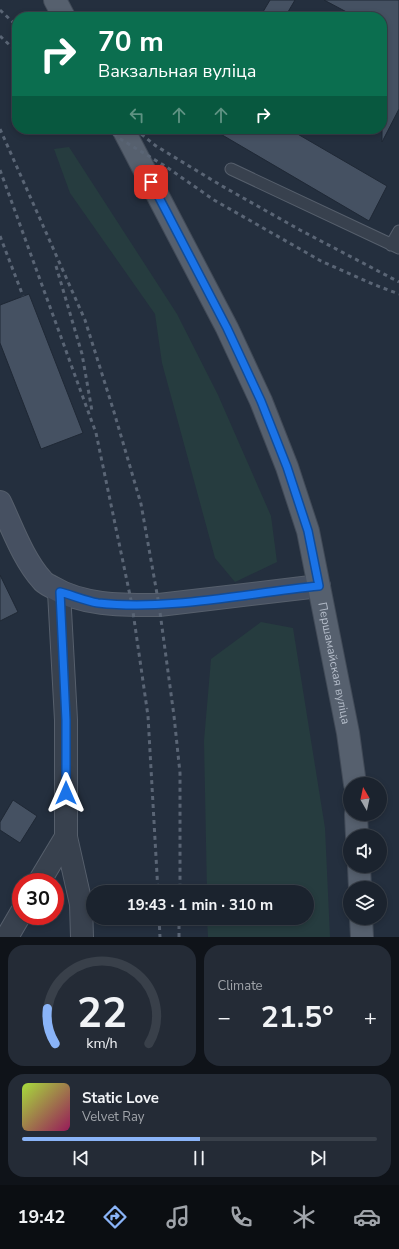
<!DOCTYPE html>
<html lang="en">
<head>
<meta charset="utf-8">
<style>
	:root { --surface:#1b232e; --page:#242b36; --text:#f1f3f6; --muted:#a0a4aa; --line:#39404a; --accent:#8ab4f8 }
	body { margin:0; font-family:"Nunito Sans",sans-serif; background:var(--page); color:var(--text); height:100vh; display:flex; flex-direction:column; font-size:15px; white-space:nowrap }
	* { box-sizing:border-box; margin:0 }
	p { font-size:13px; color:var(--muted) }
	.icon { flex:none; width:22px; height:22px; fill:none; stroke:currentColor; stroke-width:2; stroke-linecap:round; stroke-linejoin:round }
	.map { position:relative; height:937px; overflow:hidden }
	.side { display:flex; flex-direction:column; gap:8px; padding:8px; background:#0f1319; flex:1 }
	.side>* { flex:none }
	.guide { position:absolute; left:12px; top:12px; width:375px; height:122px; border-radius:16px; box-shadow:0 2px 6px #0003,0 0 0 1px var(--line); background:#0b6e4f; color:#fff; overflow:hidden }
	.needle { width:26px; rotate:351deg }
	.buttons { position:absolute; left:343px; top:777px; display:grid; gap:8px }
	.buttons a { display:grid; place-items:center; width:44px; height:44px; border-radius:50%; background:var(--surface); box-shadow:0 2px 6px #0003,0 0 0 1px var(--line); font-size:20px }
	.speed { position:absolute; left:12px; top:873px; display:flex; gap:8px; font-size:20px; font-weight:700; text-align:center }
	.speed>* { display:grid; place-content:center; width:52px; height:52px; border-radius:50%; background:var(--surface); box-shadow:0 2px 6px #0003,0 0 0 1px var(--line); line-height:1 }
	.speed .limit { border:6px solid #d22; background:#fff; color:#111 }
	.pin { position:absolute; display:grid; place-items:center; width:34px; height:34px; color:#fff; margin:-17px; border-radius:8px; box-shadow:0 2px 6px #0006 }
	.me { position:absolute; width:44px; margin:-22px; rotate:0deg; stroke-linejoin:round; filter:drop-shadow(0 0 3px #0008) }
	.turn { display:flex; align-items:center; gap:14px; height:84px; padding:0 20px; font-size:18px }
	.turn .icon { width:52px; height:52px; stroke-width:2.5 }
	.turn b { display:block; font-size:28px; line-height:34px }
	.lanes { display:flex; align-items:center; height:38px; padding:0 20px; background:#0003; justify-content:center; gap:20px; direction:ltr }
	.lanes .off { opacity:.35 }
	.big { font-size:30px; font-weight:700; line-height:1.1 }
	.side .tile { flex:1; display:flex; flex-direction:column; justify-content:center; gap:6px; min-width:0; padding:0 14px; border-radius:16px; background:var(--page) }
	.side .dial { align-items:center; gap:0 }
	.dial svg { height:104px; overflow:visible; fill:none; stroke:var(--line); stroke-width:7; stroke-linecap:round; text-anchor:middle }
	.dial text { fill:var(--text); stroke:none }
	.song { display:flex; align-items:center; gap:12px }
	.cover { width:48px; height:48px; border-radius:6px; background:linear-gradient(135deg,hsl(80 70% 55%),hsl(330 70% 35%)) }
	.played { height:4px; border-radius:2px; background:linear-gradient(90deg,var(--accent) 50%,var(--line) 50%) }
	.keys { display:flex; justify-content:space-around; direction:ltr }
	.heat { display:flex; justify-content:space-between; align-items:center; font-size:22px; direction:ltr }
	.side .tiles { flex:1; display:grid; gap:8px; grid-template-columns:1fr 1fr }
	.tile:last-child { grid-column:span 2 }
	.trip { position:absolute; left:86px; top:885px; width:228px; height:40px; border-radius:20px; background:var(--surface); box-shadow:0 2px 6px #0003,0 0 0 1px var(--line); font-weight:700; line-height:40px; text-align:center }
	.tabs { display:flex; height:64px; justify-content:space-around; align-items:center; background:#0b0e12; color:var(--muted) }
	.tabs .icon { width:28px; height:28px }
	.tabs .active { color:var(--accent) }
	.tabs b { font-size:18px; color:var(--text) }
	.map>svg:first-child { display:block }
	.green { fill:#263c3f }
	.building { fill:#455162; stroke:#1f2835 }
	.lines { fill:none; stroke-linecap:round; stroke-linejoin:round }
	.lane-casing { stroke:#565f6c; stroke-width:13 }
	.street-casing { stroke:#565f6c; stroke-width:24 }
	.secondary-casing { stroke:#565f6c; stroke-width:24 }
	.primary-casing { stroke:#414a57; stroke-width:24 }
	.lane { stroke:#38414e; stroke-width:11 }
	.street { stroke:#38414e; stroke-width:22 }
	.secondary { stroke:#465061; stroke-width:22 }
	.primary { stroke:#56606e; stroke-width:22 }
	.rail { stroke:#5a6575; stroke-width:3; stroke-dasharray:4 4; stroke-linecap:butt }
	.route-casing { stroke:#114b97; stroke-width:10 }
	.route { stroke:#1a73e8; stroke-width:7 }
	.labels { text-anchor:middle; stroke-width:4; stroke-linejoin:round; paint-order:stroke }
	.street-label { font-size:12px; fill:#b4bcc9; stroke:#1d2633 }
</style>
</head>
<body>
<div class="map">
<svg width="399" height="937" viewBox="0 0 399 937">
	<rect width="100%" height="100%" fill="#242f3e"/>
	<path class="green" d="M69 147 177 314 218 395 271 516 277 562 235 582 215 558 162 363 155 314 70 193 54 149Z
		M261 622 293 628 325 828 330 937H208L207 918H307V892H207L204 741 211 659Z"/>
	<path class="building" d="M270 0H295L285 17H260Z
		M324 0H399V109L382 142V90L386 70 382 69V17H356Z
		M212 129H289L387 186 369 221Z
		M29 294 83 433 41 449 0 343V305Z
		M0 575 18 612 0 621Z
		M13 800 37 816 20 843 0 830V822Z"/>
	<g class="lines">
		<g class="lane-casing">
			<path id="lane" d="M231 169 399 248
				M391 245 399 231"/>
		</g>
		<g class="street-casing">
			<path id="street" d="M59 592 66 720V837L81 904 82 937
				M39 882 66 837
				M7 937 21 913"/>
		</g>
		<g class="secondary-casing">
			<path id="secondary" d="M0 502C12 527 23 559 42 580 44 583 48 585 52 587 83 606 124 605 159 605L319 586"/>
		</g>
		<g class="primary-casing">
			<g id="primary">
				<path d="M55 0 64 17"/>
				<path id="s1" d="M123 129 227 328 261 401 287 467 308 531 348 733 355 784"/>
				<path d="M356 814 357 836"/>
				<path d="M359 866 360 888"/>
				<path d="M361 918 362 937"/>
			</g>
		</g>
		<use href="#lane" class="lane"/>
		<use href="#street" class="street"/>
		<use href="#secondary" class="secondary"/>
		<use href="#primary" class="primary"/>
		<path class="rail" d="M0 10 17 26
			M0 36 17 52
			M0 129 85 320 114 412 141 504 159 605 174 716 180 773V892
			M107 129 122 140 165 166 214 200 321 261 375 285 399 294
			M135 129 156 146 222 186 300 230 399 282
			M0 170 96 433 132 605 148 716 158 892
			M0 236 23 296
			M56 266 82 354 92 411
			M159 918 160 937
			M179 937V918"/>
	</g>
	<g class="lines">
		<g class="route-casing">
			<path id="route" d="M66 793V720L60 592C72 595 85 601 98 603 170 611 247 593 319 586L308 531 287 467 261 401 227 328 151 182"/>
		</g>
		<use href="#route" class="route"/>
	</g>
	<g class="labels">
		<g class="street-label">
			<text dy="4" stroke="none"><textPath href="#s1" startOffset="578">Першамайская вуліца</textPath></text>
		</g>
	</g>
</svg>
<div class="buttons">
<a><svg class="needle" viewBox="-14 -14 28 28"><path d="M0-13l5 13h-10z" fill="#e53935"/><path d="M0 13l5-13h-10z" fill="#a0a4aa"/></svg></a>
<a><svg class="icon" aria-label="sound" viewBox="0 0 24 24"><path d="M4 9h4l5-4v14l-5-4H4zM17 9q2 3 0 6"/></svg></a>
<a><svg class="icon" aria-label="layers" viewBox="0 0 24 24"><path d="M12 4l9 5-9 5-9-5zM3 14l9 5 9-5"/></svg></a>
</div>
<div class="speed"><div class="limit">30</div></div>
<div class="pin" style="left:151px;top:182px;background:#d93025"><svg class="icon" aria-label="arrive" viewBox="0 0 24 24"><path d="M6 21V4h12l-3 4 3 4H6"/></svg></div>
<svg class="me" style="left:66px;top:793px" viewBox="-20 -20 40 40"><path d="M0-17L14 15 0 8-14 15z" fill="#1a73e8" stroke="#fff" stroke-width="4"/></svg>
<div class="trip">19:43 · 1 min · 310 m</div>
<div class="guide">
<div class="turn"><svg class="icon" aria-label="right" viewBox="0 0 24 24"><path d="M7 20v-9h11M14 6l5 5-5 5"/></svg><div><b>70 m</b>Вакзальная вуліца</div></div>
<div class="lanes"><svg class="icon off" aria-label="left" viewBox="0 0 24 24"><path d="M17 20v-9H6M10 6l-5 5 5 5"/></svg><svg class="icon off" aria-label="ahead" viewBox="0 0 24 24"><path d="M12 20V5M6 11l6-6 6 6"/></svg><svg class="icon off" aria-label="ahead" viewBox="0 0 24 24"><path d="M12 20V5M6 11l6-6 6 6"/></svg><svg class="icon" aria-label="right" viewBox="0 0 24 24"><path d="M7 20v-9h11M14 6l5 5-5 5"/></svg></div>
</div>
</div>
<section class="side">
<div class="tiles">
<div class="tile dial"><svg viewBox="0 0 100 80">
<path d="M14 69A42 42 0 1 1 86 69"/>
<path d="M14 69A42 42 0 0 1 8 42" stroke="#8ab4f8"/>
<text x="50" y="56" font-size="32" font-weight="700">22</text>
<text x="50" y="72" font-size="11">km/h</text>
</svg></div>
<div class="tile"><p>Climate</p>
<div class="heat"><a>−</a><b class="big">21.5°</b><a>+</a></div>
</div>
<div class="tile">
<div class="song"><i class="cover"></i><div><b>Static Love</b><p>Velvet Ray</p></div></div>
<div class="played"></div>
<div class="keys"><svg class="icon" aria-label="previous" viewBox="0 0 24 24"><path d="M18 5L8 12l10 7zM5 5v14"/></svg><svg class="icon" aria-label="pause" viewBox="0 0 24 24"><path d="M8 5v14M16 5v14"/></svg><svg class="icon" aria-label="next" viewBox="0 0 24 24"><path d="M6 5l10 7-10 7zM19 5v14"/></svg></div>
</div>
</div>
</section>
<nav class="tabs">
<b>19:42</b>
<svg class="icon active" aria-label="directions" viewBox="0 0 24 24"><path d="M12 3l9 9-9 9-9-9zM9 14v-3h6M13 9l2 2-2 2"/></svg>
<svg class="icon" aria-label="music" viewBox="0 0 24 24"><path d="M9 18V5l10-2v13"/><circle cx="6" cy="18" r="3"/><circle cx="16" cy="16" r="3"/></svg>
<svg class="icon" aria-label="phone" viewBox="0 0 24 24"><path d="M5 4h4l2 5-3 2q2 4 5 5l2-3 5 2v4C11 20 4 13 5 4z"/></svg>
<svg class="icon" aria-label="climate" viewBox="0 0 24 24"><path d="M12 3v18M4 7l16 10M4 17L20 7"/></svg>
<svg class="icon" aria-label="car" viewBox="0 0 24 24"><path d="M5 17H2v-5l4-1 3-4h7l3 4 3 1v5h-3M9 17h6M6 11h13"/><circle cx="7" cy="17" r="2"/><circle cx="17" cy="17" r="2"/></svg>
</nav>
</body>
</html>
